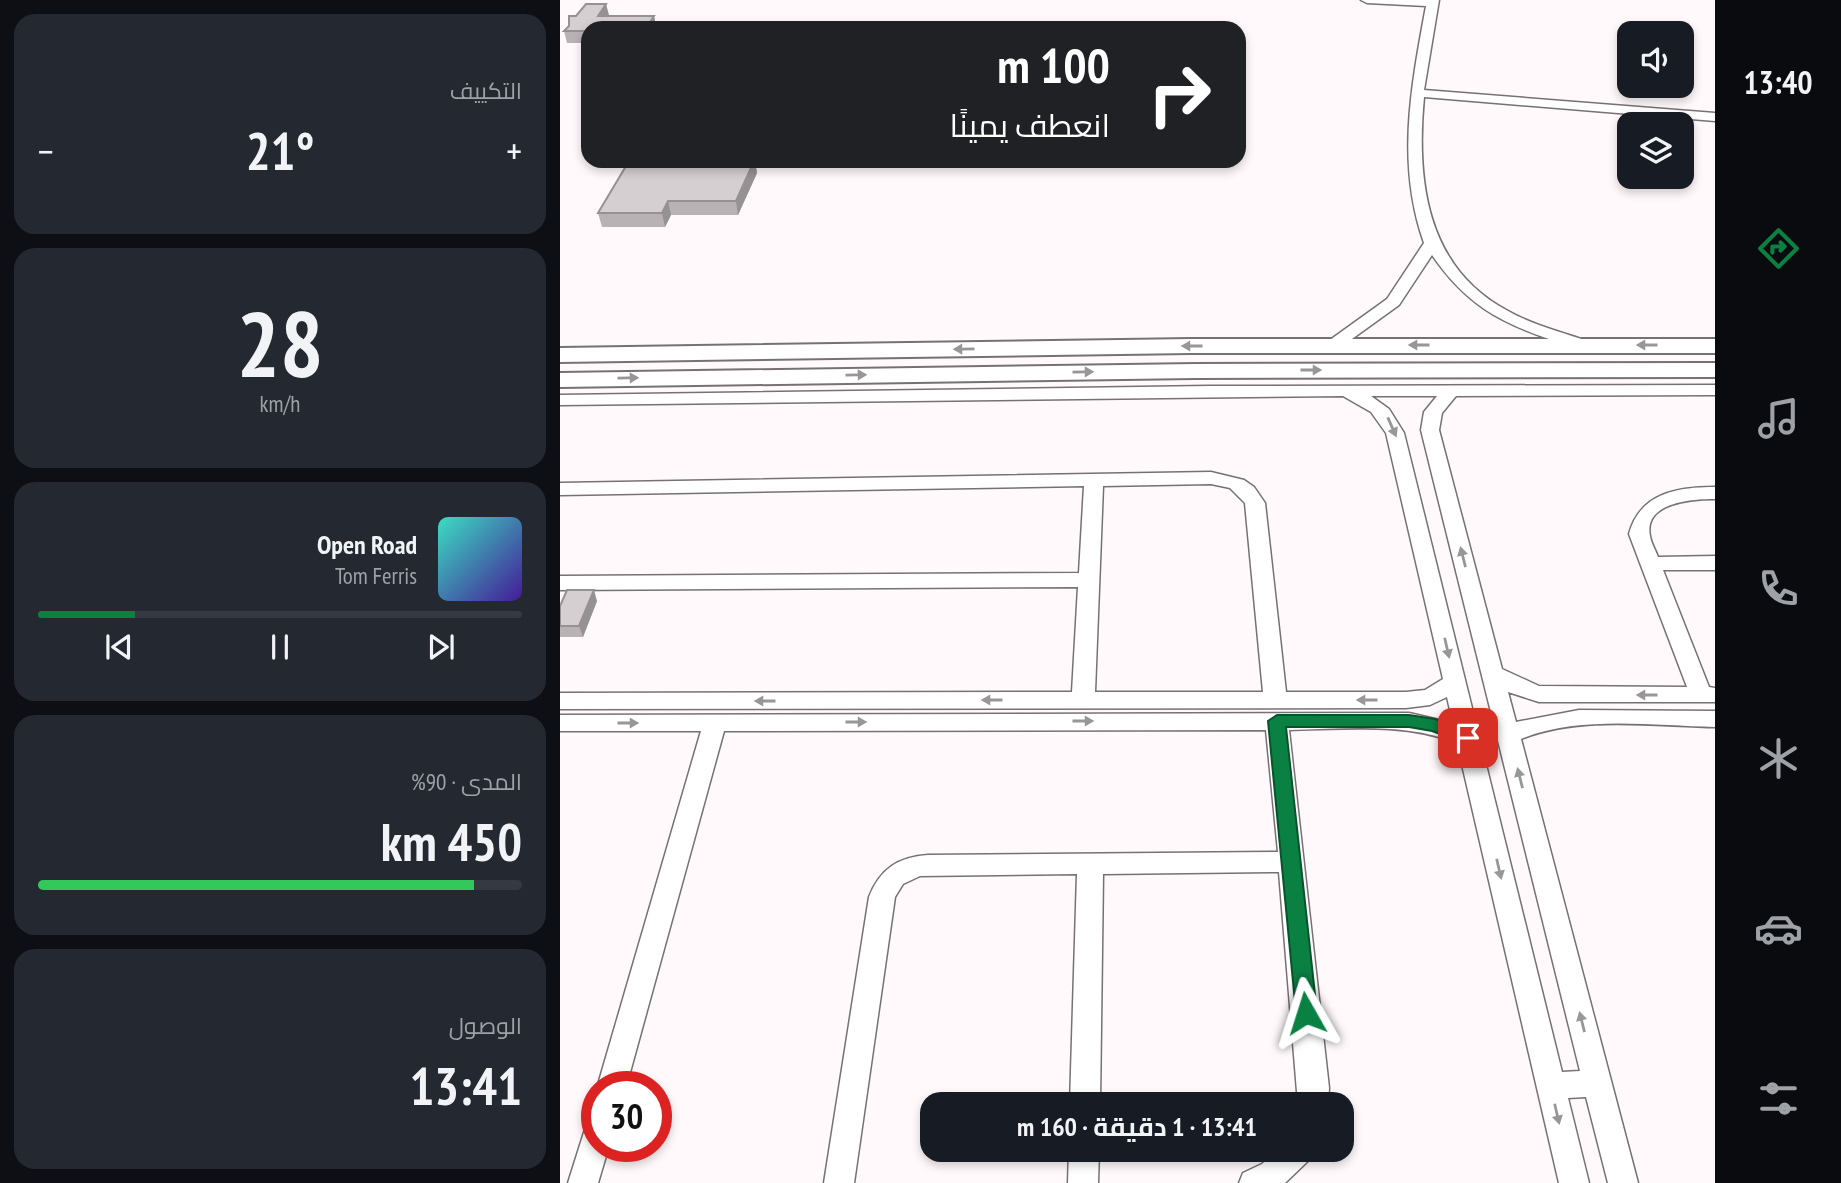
<!DOCTYPE html>
<html lang="ar">
<head>
<meta charset="utf-8">
<style>
	:root { --surface:#171b24; --page:#242831; --text:#f1f3f6; --muted:#9ea1a6; --line:#363941; --accent:#0b8043 }
	body { margin:0; font-family:"PT Sans Narrow",Cairo,sans-serif; background:var(--page); color:var(--text); direction:rtl; height:100vh; display:flex; flex-direction:column; font-size:26px; white-space:nowrap }
	* { box-sizing:border-box; margin:0 }
	p { font-size:23px; color:var(--muted) }
	.icon { flex:none; width:38px; height:38px; fill:none; stroke:currentColor; stroke-width:2; stroke-linecap:round; stroke-linejoin:round }
	.map { position:relative; flex:1; overflow:hidden; direction:ltr }
	.side { display:flex; flex-direction:column; gap:14px; padding:14px; background:#0d0f14; width:560px }
	.side>* { flex:none }
	.hud { position:absolute; left:21px; top:21px; width:665px; height:147px; border-radius:21px; box-shadow:0 4px 10px #0003; direction:rtl; background:#202124; color:#fff; overflow:hidden }
	.buttons { position:absolute; left:1057px; top:21px; display:grid; gap:14px }
	.buttons a { display:grid; place-items:center; width:77px; height:77px; border-radius:14px; background:var(--surface); box-shadow:0 4px 10px #0003; font-size:35px }
	.speed { position:absolute; left:21px; top:1071px; display:flex; gap:14px; font-size:35px; font-weight:700; text-align:center }
	.speed>* { display:grid; place-content:center; width:91px; height:91px; border-radius:50%; background:var(--surface); box-shadow:0 4px 10px #0003; line-height:1 }
	.speed .limit { border:10px solid #d22; background:#fff; color:#111 }
	.pin { position:absolute; display:grid; place-items:center; width:60px; height:60px; color:#fff; margin:-30px; border-radius:14px; box-shadow:0 4px 10px #0006 }
	.me { position:absolute; width:77px; margin:-38px; rotate:354deg; stroke-linejoin:round; filter:drop-shadow(0 0 5px #0008) }
	.turn { display:flex; align-items:center; gap:24px; height:147px; padding:0 21px; font-size:32px }
	.turn .icon { width:91px; height:91px; stroke-width:2.5 }
	.turn b { display:block; font-size:49px; line-height:60px }
	.big { font-size:52px; font-weight:700; line-height:1.1 }
	.side .tile { flex:1; display:flex; flex-direction:column; justify-content:center; gap:10px; min-width:0; padding:0 24px; border-radius:21px; background:var(--page) }
	.side .dial { align-items:center; gap:0 }
	.dial b { font-size:91px; line-height:1 }
	.song { display:flex; align-items:center; gap:21px }
	.cover { width:84px; height:84px; border-radius:10px; background:linear-gradient(135deg,hsl(170 70% 55%),hsl(260 70% 35%)) }
	.played { height:7px; border-radius:4px; background:linear-gradient(90deg,var(--accent) 20%,var(--line) 20%) }
	.keys { display:flex; justify-content:space-around; direction:ltr }
	.heat { display:flex; justify-content:space-between; align-items:center; font-size:38px; direction:ltr }
	.charge { height:10px; border-radius:5px; background:linear-gradient(90deg,#34c759 90%,var(--line) 0) }
	.trip { position:absolute; left:360px; top:1092px; width:434px; height:70px; border-radius:21px; background:var(--surface); box-shadow:0 4px 10px #0003; font-weight:700; line-height:70px; text-align:center; direction:rtl }
	main { display:flex; flex:1; min-height:0 }
	.dock { display:flex; flex-direction:column; width:126px; justify-content:space-around; align-items:center; background:#090b0e; color:var(--muted) }
	.dock .icon { width:49px; height:49px }
	.dock .on { color:var(--accent) }
	.dock b { font-size:32px; color:var(--text) }
	.map>svg:first-child { display:block }
	.lines { fill:none; stroke-linecap:round; stroke-linejoin:round }
	.street-casing { stroke:#777174; stroke-width:3 }
	.secondary-casing { stroke:#777174; stroke-width:4 }
	.street { fill:#fff; fill-rule:evenodd }
	.secondary { fill:#fff; fill-rule:evenodd }
	.wall { fill:#b8b2b5 }
	.shaded-wall { fill:#969193 }
	.building { fill:#d6cfd2; stroke:#969193; stroke-width:2 }
	.oneway { fill:#989697 }
	.route { fill:#0b8043; stroke:#07532c; stroke-width:2 }
</style>
</head>
<body>
<main>
<nav class="dock">
<b>13:40</b>
<svg class="icon on" aria-label="directions" viewBox="0 0 24 24"><path d="M12 3l9 9-9 9-9-9zM9 14v-3h6M13 9l2 2-2 2"/></svg>
<svg class="icon" aria-label="music" viewBox="0 0 24 24"><path d="M9 18V5l10-2v13"/><circle cx="6" cy="18" r="3"/><circle cx="16" cy="16" r="3"/></svg>
<svg class="icon" aria-label="phone" viewBox="0 0 24 24"><path d="M5 4h4l2 5-3 2q2 4 5 5l2-3 5 2v4C11 20 4 13 5 4z"/></svg>
<svg class="icon" aria-label="climate" viewBox="0 0 24 24"><path d="M12 3v18M4 7l16 10M4 17L20 7"/></svg>
<svg class="icon" aria-label="car" viewBox="0 0 24 24"><path d="M5 17H2v-5l4-1 3-4h7l3 4 3 1v5h-3M9 17h6M6 11h13"/><circle cx="7" cy="17" r="2"/><circle cx="17" cy="17" r="2"/></svg>
<svg class="icon" aria-label="filters" viewBox="0 0 24 24"><path d="M4 7h16M4 17h16"/><circle cx="9" cy="7" r="2"/><circle cx="15" cy="17" r="2"/></svg>
</nav>
<div class="map">
<svg width="1155" height="1183" viewBox="0 0 1155 1183">
	<rect width="100%" height="100%" fill="#fff9fc"/>
	<g class="lines">
		<g class="street-casing">
			<path id="street" d="M801 0H879L864 90 1155 113V121L864 97C856 180 866 268 948 311 973 325 1001 332 1028 341L1031 345 1028 349C1016 352 1003 344 992 340 938 322 905 303 872 255L839 305 778 349 772 350 763 345 827 299 864 243C836 164 851 87 866 6L807 3Z
				M1155 385V395L896 396 882 413 879 430 942 669 979 686 1127 687 1069 534C1080 493 1117 487 1155 487V499C1133 499 1083 502 1090 536 1091 543 1096 551 1098 557L1155 556V570H1103L1149 687 1155 688V702H979L948 692 956 722 1019 710 1155 711V727C1093 726 1020 715 961 739L1078 1183H1048L1026 1097 1008 1098 1029 1183H999L897 743C844 722 786 729 729 730L769 1088 768 1104H738L719 872 543 874 540 1104H510L517 874 360 876 343 884 335 897 294 1183H264L309 897C320 869 338 857 368 855L718 852 706 730 164 731 66 1087 37 1088 141 731H0V715L849 713 893 723 887 697 870 705 846 708 0 709V693L512 692 518 587 0 590V576L519 573 524 486 0 495V483L651 472 684 480 694 487 705 503 726 692H846L865 690 883 679 826 433 811 412 783 396 0 405V395L650 386ZM811 396H877L864 412 861 430 1020 1071 1002 1072 844 433 829 409ZM651 484 670 488 685 503 703 692H535L543 486Z
				M37 1122V1146H49L38 1183H8L26 1126Z
				M509 1150H539L538 1183H508Z
				M717 1150H753L749 1160 725 1183H679L683 1173 702 1164Z"/>
		</g>
		<g class="secondary-casing">
			<path id="secondary" d="M631 339H1155V353H631L0 362V348Z
				M1155 363V377L636 378 0 387V373L636 364Z"/>
		</g>
		<use href="#street" class="street"/>
		<use href="#secondary" class="secondary"/>
	</g>
	<path class="wall" d="M46 4 48 16H94L96 27 28 28V43H7L4 31 16 16Z
		M69 161H195L197 173 178 215H111L105 227H42L38 213Z
		M37 601 23 637H0V606Z"/>
	<path class="shaded-wall" d="M46 4 49 15 40 27 38 16Z
		M94 16 96 27 95 28H86Z
		M194 161H195L197 173 178 215 176 201Z
		M108 201 111 215 105 227 102 213Z
		M34 590 37 601 23 637 19 626Z"/>
	<path class="building" d="M26 4H46L38 16H94L86 28H28V31H4L9 26V16H16Z
		M69 161H194L176 201H108L102 213H38Z
		M7 590H34L19 626H0V606Z"/>
	<defs><path id="oneway-solid" d="M-6-.8H1V-3.2L6.5 0L1 3.2V.8H-6Z" transform="scale(1.75)"/></defs>
	<g class="oneway">
		<use href="#oneway-solid" transform="translate(859 345) rotate(180)"/>
		<use href="#oneway-solid" transform="translate(1087 345) rotate(-180)"/>
		<use href="#oneway-solid" transform="translate(632 346) rotate(180)"/>
		<use href="#oneway-solid" transform="translate(404 349) rotate(179)"/>
		<use href="#oneway-solid" transform="translate(751 370)"/>
		<use href="#oneway-solid" transform="translate(523 372) rotate(-1)"/>
		<use href="#oneway-solid" transform="translate(296 375) rotate(-1)"/>
		<use href="#oneway-solid" transform="translate(68 378) rotate(-1)"/>
		<use href="#oneway-solid" transform="translate(832 427) rotate(66)"/>
		<use href="#oneway-solid" transform="translate(903 557) rotate(-104)"/>
		<use href="#oneway-solid" transform="translate(887 648) rotate(77)"/>
		<use href="#oneway-solid" transform="translate(1087 695) rotate(-180)"/>
		<use href="#oneway-solid" transform="translate(432 700) rotate(180)"/>
		<use href="#oneway-solid" transform="translate(807 700) rotate(-180)"/>
		<use href="#oneway-solid" transform="translate(205 701) rotate(180)"/>
		<use href="#oneway-solid" transform="translate(523 721)"/>
		<use href="#oneway-solid" transform="translate(296 722)"/>
		<use href="#oneway-solid" transform="translate(68 723)"/>
		<use href="#oneway-solid" transform="translate(960 778) rotate(-104)"/>
		<use href="#oneway-solid" transform="translate(939 869) rotate(77)"/>
		<use href="#oneway-solid" transform="translate(1022 1022) rotate(-104)"/>
		<use href="#oneway-solid" transform="translate(997 1114) rotate(77)"/>
	</g>
	<path class="route" d="M717 715H849L875 719 914 733 916 738 908 744 872 731 849 727H726L757 1013 754 1019 746 1022 739 1019 736 1013 708 721Z"/>
</svg>
<div class="buttons">
<a><svg class="icon" aria-label="sound" viewBox="0 0 24 24"><path d="M4 9h4l5-4v14l-5-4H4zM17 9q2 3 0 6"/></svg></a>
<a><svg class="icon" aria-label="layers" viewBox="0 0 24 24"><path d="M12 4l9 5-9 5-9-5zM3 14l9 5 9-5"/></svg></a>
</div>
<div class="speed"><div class="limit">30</div></div>
<div class="pin" style="left:908px;top:738px;background:#d93025"><svg class="icon" aria-label="arrive" viewBox="0 0 24 24"><path d="M6 21V4h12l-3 4 3 4H6"/></svg></div>
<svg class="me" style="left:746px;top:1013px" viewBox="-20 -20 40 40"><path d="M0-17L14 15 0 8-14 15z" fill="#0b8043" stroke="#fff" stroke-width="4"/></svg>
<div class="trip">13:41 · 1 دقيقة · 160 m</div>
<div class="hud">
<div class="turn"><svg class="icon" aria-label="right" viewBox="0 0 24 24"><path d="M7 20v-9h11M14 6l5 5-5 5"/></svg><div><b>100 m</b>انعطف يمينًا</div></div>
</div>
</div>
<section class="side">
<div class="tile"><p>التكييف</p>
<div class="heat"><a>−</a><b class="big">21°</b><a>+</a></div>
</div>
<div class="tile dial"><b>28</b><p>km/h</p></div>
<div class="tile">
<div class="song"><i class="cover"></i><div><b>Open Road</b><p>Tom Ferris</p></div></div>
<div class="played"></div>
<div class="keys"><svg class="icon" aria-label="previous" viewBox="0 0 24 24"><path d="M18 5L8 12l10 7zM5 5v14"/></svg><svg class="icon" aria-label="pause" viewBox="0 0 24 24"><path d="M8 5v14M16 5v14"/></svg><svg class="icon" aria-label="next" viewBox="0 0 24 24"><path d="M6 5l10 7-10 7zM19 5v14"/></svg></div>
</div>
<div class="tile"><p>المدى · 90%</p><b class="big">450 km</b><div class="charge"></div></div>
<div class="tile"><p>الوصول</p><b class="big">13:41</b></div>
</section>
</main>
</body>
</html>
